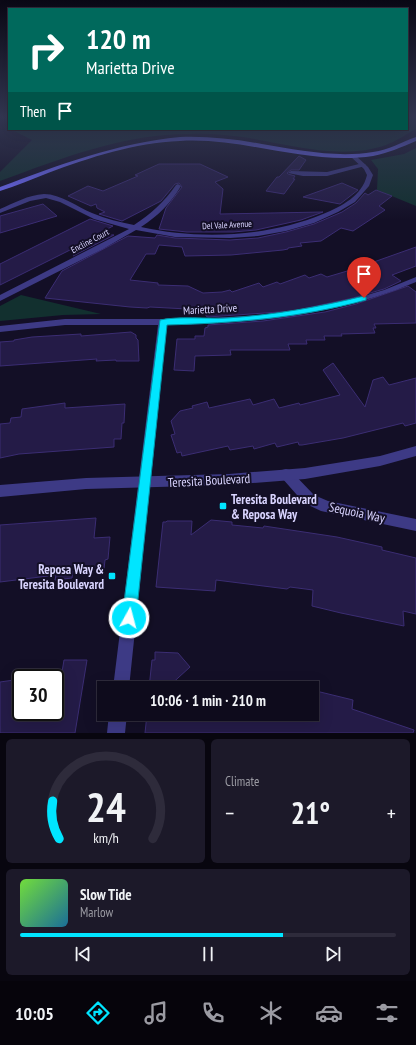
<!DOCTYPE html>
<html lang="en">
<head>
<meta charset="utf-8">
<style>
	:root { --surface:#0e0b1c; --page:#1c1929; --text:#f1f3f6; --muted:#9b9ba3; --line:#2e2b3b; --accent:#00e5ff }
	body { margin:0; font-family:"PT Sans Narrow",sans-serif; background:var(--page); color:var(--text); height:100vh; display:flex; flex-direction:column; font-size:15px; white-space:nowrap }
	* { box-sizing:border-box; margin:0 }
	p { font-size:13px; color:var(--muted) }
	.icon { flex:none; width:22px; height:22px; fill:none; stroke:currentColor; stroke-width:2; stroke-linecap:round; stroke-linejoin:round }
	.map { position:relative; height:733px; overflow:hidden }
	.details { display:flex; flex-direction:column; gap:6px; padding:6px; background:#08060f; flex:1 }
	.details>* { flex:none }
	.top-card { position:absolute; left:8px; top:8px; width:400px; height:122px; border-radius:0px; box-shadow:0 4px 16px #0002,0 0 0 1px var(--line); background:#00695c; color:#fff; overflow:hidden }
	.speed { position:absolute; left:12px; top:669px; display:flex; gap:8px; font-size:20px; font-weight:700; text-align:center }
	.speed>* { display:grid; place-content:center; width:52px; height:52px; border-radius:50%; background:var(--surface); box-shadow:0 4px 16px #0002,0 0 0 1px var(--line); line-height:1 }
	.speed .limit { border:2px solid #111; border-radius:6px; background:#fff; color:#111 }
	.pin { position:absolute; display:grid; place-items:center; width:34px; height:34px; color:#fff; margin:-41px -17px; border-radius:50% 50% 50% 0; rotate:-45deg; box-shadow:0 0 4px #0007 }
	.pin .icon { rotate:45deg }
	.me { position:absolute; width:44px; margin:-22px; rotate:7deg; stroke-linejoin:round; filter:drop-shadow(0 0 3px #0008) }
	.turn { display:flex; align-items:center; gap:14px; height:84px; padding:0 12px; font-size:18px }
	.turn .icon { width:52px; height:52px; stroke-width:2.5 }
	.turn b { display:block; font-size:28px; line-height:34px }
	.then { display:flex; align-items:center; height:38px; padding:0 12px; background:#0003; gap:8px; font-size:15px }
	.big { font-size:30px; font-weight:700; line-height:1.1 }
	.details .tile { flex:1; display:flex; flex-direction:column; justify-content:center; gap:6px; min-width:0; padding:0 14px; border-radius:6px; background:var(--page) }
	.details .dial { align-items:center; gap:0 }
	.dial svg { height:104px; overflow:visible; fill:none; stroke:var(--line); stroke-width:7; stroke-linecap:round; text-anchor:middle }
	.dial text { fill:var(--text); stroke:none }
	.song { display:flex; align-items:center; gap:12px }
	.cover { width:48px; height:48px; border-radius:6px; background:linear-gradient(135deg,hsl(100 70% 55%),hsl(200 70% 35%)) }
	.played { height:4px; border-radius:2px; background:linear-gradient(90deg,var(--accent) 70%,var(--line) 70%) }
	.keys { display:flex; justify-content:space-around; direction:ltr }
	.heat { display:flex; justify-content:space-between; align-items:center; font-size:22px; direction:ltr }
	.details .tiles { flex:1; display:grid; gap:6px; grid-template-columns:1fr 1fr }
	.tile:last-child { grid-column:span 2 }
	.trip { position:absolute; left:97px; top:681px; width:222px; height:40px; border-radius:0px; background:var(--surface); box-shadow:0 4px 16px #0002,0 0 0 1px var(--line); font-weight:700; line-height:40px; text-align:center }
	.tabs { display:flex; height:64px; justify-content:space-around; align-items:center; background:#06040b; color:var(--muted) }
	.tabs .icon { width:28px; height:28px }
	.tabs .current { color:var(--accent) }
	.tabs b { font-size:18px; color:var(--text) }
	.map>svg:first-child { display:block }
	.green { fill:#12302f }
	.building { fill:#241b47; stroke:#3b2d73 }
	.lines { fill:none; stroke-linecap:round; stroke-linejoin:round }
	.service { fill:#3d3a85; fill-rule:evenodd }
	.minor { fill:#3d3a85; fill-rule:evenodd }
	.tertiary { fill:#3d3a85; fill-rule:evenodd }
	.secondary { fill:#6f6bff; fill-rule:evenodd }
	.route { fill:#00e5ff; stroke:#0095a6 }
	.poi-dot { fill:#00e5ff; stroke:#130f26; stroke-width:1.5 }
	.labels { text-anchor:middle; stroke-width:4; stroke-linejoin:round; paint-order:stroke }
	.far-street-label { font-size:9px; fill:#d9d4ff; stroke:#130f26 }
	.street-label { font-size:11px; fill:#d9d4ff; stroke:#130f26 }
	.near-street-label { font-size:13px; fill:#d9d4ff; stroke:#130f26 }
	.near-poi-label { font-size:13px; font-weight:bold; fill:#d9d4ff; stroke:#130f26; text-anchor:start }
</style>
</head>
<body>
<div class="map">
<svg width="416" height="733" viewBox="0 0 416 733">
	<rect width="100%" height="100%" fill="#130f26"/>
	<path class="green" d="M407 117H416V129C406 134 397 141 386 145 340 161 289 144 242 137 225 135 208 133 191 134 122 134 63 158 0 181V172L32 140 10 129H407Z
		M416 148V206L377 190 378 169 371 160 404 154Z
		M21 295 101 314 63 315 0 321V306Z"/>
	<path class="building" d="M299 156 306 160 299 170H291L287 173 288 174 295 176 293 179H295L284 194 266 191 277 177H279Z
		M159 164H200L228 177 215 182 223 189 220 214 323 212 301 220 256 230 233 232H187L159 229 166 208 182 187 179 183 175 184 161 201 122 221 99 214 105 212 97 208 96 204 91 206 68 196 88 186 103 191 138 176 135 175Z
		M342 183 358 190 340 204 303 197Z
		M376 190 392 196 379 206 385 210 353 231 341 228 321 241 300 243 302 246 288 248V249L283 250 231 255 185 256 182 247 159 245 155 254H146L130 280 158 283V285L188 286 203 293 222 292 230 290 232 292 259 283 263 287 277 282 280 284 305 275 309 278 321 274 327 277 354 269 416 247V266L392 275 401 281 384 289 353 298 293 311 208 317 206 316V310L150 307 147 308 130 307 45 298 62 271 128 236 155 238 157 235 175 238 230 240 258 238 286 232 314 224 342 212 356 203 365 193 368 195Z
		M43 204 57 216 0 233V216Z
		M90 219 113 226 98 234 114 235 73 256 82 244 0 285V264Z
		M408 286 416 292V323L374 324 376 328H373L375 333 341 334 342 336H324L325 340H306L307 344H288L290 350H230L231 355 195 356 194 371 174 370 177 339H195V336H204L205 328 208 327V325L263 321 325 312 356 304Z
		M131 332 136 335V338L138 340 139 361H116V360L96 361 97 359 0 366V342L14 341V340L32 337 81 334V336Z
		M333 363 365 407 373 380 383 377 389 385 416 378V423L405 426 403 423 343 438 302 445H299L298 442 277 447 275 443 254 449 253 446 230 450 228 446 182 456 181 452 177 453 171 435 175 434 171 421 180 411 193 408 192 406 207 402 209 408 250 399 253 405 274 399 279 408 299 403 300 405 340 395 323 370Z
		M65 403V408L125 404 124 423H122L121 439H114V447L19 454 0 458V424L10 423 11 418 21 417 22 409Z
		M96 518 94 538 110 537 108 559 105 560 104 569 73 571 72 578 55 580 56 575 0 582V525Z
		M211 520 232 522V525L263 528 264 526 337 537 382 547V550L416 558V614L403 611 404 626 341 613 312 606 313 590 290 587 287 589 216 580 215 591 156 587 163 522H166L167 521H192L191 535Z
		M155 652 178 653 190 667 167 688H149L152 660H155Z
		M64 660H87L75 733H0V682L21 679V712H55V678H61Z
		M312 690 353 700 352 709 414 730 413 733H145L147 714H312Z"/>
	<g class="lines">
		<path class="service" d="M363 163 366 165 365 166 327 176H303L288 173 291 171 327 172Z"/>
		<path class="minor" d="M351 155H355L368 167 373 175 369 186 355 202 338 212 314 223 286 231 258 236 230 238 175 237 136 230 103 249 0 301V295L129 229 94 219 60 202 46 198 30 201 0 213V209C14 203 28 195 44 194 61 194 77 207 92 213 106 219 120 222 134 225 151 214 164 202 176 185L178 184 181 186C171 203 158 216 141 227 200 240 267 237 323 214 342 206 362 196 367 175L364 169 351 157Z
			M416 277V282C335 316 254 324 167 325L129 688H113L158 325H65L0 332V326L65 319H196L260 315 293 312 353 299 384 290Z
			M286 469 290 470 314 495 328 501 416 519V531L321 511 304 503 282 478 280 474 282 470Z
			M109 714H127L125 733H107Z"/>
		<path class="tertiary" d="M416 446V456L380 466 305 479 229 485 86 489 0 497V485L86 478 229 474 305 468 380 456Z"/>
		<path class="secondary" d="M180 137C208 136 234 139 262 144 298 150 336 158 373 152 389 150 401 142 416 137V141C402 147 388 153 373 156 309 166 245 137 180 141 134 143 91 157 48 173 32 179 16 186 0 191V187C59 165 117 143 180 137Z"/>
	</g>
	<linearGradient id="sky" x2="0" y2="1"><stop stop-color="#0a0815"/><stop offset="0.53" stop-color="#333752"/><stop offset="1" stop-color="#333752" stop-opacity="0"/></linearGradient>
	<rect width="416" height="220" fill="url(#sky)"/>
	<path class="route" d="M364 296 366 297V300C300 318 235 323 167 325L136 618 134 623 129 625 124 623 122 618 160 320C177 316 208 319 227 318 274 315 319 307 364 296Z"/>
	<g class="poi-dot">
		<rect x="219" y="502" width="8" height="8" rx="2"/>
		<rect x="108" y="572" width="8" height="8" rx="2"/>
	</g>
	<g class="labels">
		<g class="far-street-label">
			<text transform="translate(227 225) rotate(-3)" y="3">Del Vale Avenue</text>
			<text transform="translate(90 241) rotate(-28)" y="3">Encline Court</text>
		</g>
		<g class="street-label">
			<text transform="translate(210 309) rotate(-3)" y="4">Marietta Drive</text>
		</g>
		<g class="near-street-label">
			<text transform="translate(209 480) rotate(-3)" y="5">Teresita Boulevard</text>
			<text transform="translate(357 512) rotate(12)" y="5">Sequoia Way</text>
		</g>
		<g class="near-poi-label">
			<text x="231" y="504">Teresita Boulevard<tspan x="231" dy="15">&amp; Reposa Way</tspan></text>
			<text x="104" y="574" text-anchor="end">Reposa Way &amp;<tspan x="104" dy="15">Teresita Boulevard</tspan></text>
		</g>
	</g>
</svg>
<div class="speed"><div class="limit">30</div></div>
<div class="pin" style="left:364px;top:298px;background:#d93025"><svg class="icon" aria-label="arrive" viewBox="0 0 24 24"><path d="M6 21V4h12l-3 4 3 4H6"/></svg></div>
<svg class="me" style="left:129px;top:618px" viewBox="-20 -20 40 40"><circle r="17" fill="#00e5ff" stroke="#fff" stroke-width="3"/><path d="M0-11L8 9 0 5-8 9z" fill="#fff"/></svg>
<div class="trip">10:06 · 1 min · 210 m</div>
<div class="top-card">
<div class="turn"><svg class="icon" aria-label="right" viewBox="0 0 24 24"><path d="M7 20v-9h11M14 6l5 5-5 5"/></svg><div><b>120 m</b>Marietta Drive</div></div>
<div class="then">Then<svg class="icon" aria-label="arrive" viewBox="0 0 24 24"><path d="M6 21V4h12l-3 4 3 4H6"/></svg></div>
</div>
</div>
<section class="details">
<div class="tiles">
<div class="tile dial"><svg viewBox="0 0 100 80">
<path d="M14 69A42 42 0 1 1 86 69"/>
<path d="M14 69A42 42 0 0 1 9 40" stroke="#00e5ff"/>
<text x="50" y="56" font-size="32" font-weight="700">24</text>
<text x="50" y="72" font-size="11">km/h</text>
</svg></div>
<div class="tile"><p>Climate</p>
<div class="heat"><a>−</a><b class="big">21°</b><a>+</a></div>
</div>
<div class="tile">
<div class="song"><i class="cover"></i><div><b>Slow Tide</b><p>Marlow</p></div></div>
<div class="played"></div>
<div class="keys"><svg class="icon" aria-label="previous" viewBox="0 0 24 24"><path d="M18 5L8 12l10 7zM5 5v14"/></svg><svg class="icon" aria-label="pause" viewBox="0 0 24 24"><path d="M8 5v14M16 5v14"/></svg><svg class="icon" aria-label="next" viewBox="0 0 24 24"><path d="M6 5l10 7-10 7zM19 5v14"/></svg></div>
</div>
</div>
</section>
<nav class="tabs">
<b>10:05</b>
<svg class="icon current" aria-label="directions" viewBox="0 0 24 24"><path d="M12 3l9 9-9 9-9-9zM9 14v-3h6M13 9l2 2-2 2"/></svg>
<svg class="icon" aria-label="music" viewBox="0 0 24 24"><path d="M9 18V5l10-2v13"/><circle cx="6" cy="18" r="3"/><circle cx="16" cy="16" r="3"/></svg>
<svg class="icon" aria-label="phone" viewBox="0 0 24 24"><path d="M5 4h4l2 5-3 2q2 4 5 5l2-3 5 2v4C11 20 4 13 5 4z"/></svg>
<svg class="icon" aria-label="climate" viewBox="0 0 24 24"><path d="M12 3v18M4 7l16 10M4 17L20 7"/></svg>
<svg class="icon" aria-label="car" viewBox="0 0 24 24"><path d="M5 17H2v-5l4-1 3-4h7l3 4 3 1v5h-3M9 17h6M6 11h13"/><circle cx="7" cy="17" r="2"/><circle cx="17" cy="17" r="2"/></svg>
<svg class="icon" aria-label="filters" viewBox="0 0 24 24"><path d="M4 7h16M4 17h16"/><circle cx="9" cy="7" r="2"/><circle cx="15" cy="17" r="2"/></svg>
</nav>
</body>
</html>
